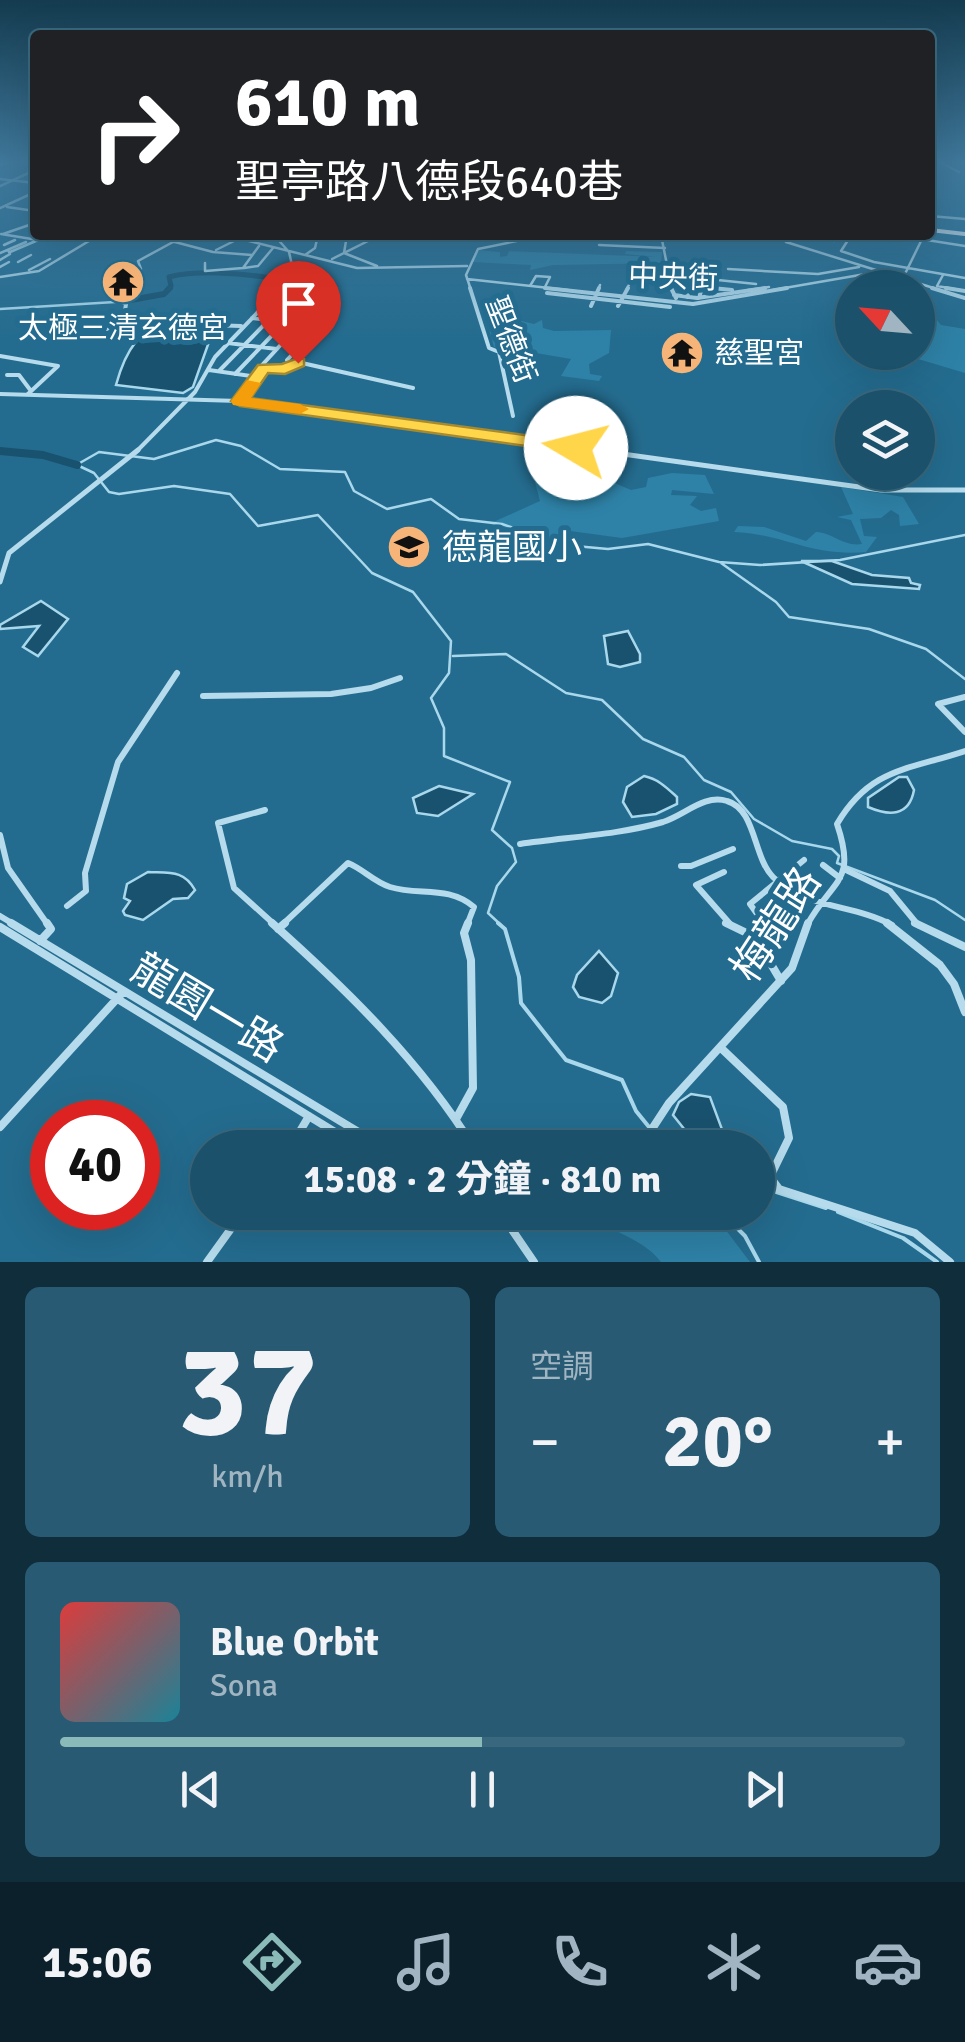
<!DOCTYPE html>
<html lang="zh-TW">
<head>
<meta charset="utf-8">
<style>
	:root { --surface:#1b516b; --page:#285b73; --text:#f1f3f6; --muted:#a0b5c1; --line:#39687e; --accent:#8bbbb9 }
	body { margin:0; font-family:Signika,"Noto Sans TC",sans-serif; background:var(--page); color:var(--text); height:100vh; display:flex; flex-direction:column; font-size:38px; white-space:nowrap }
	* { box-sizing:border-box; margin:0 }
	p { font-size:32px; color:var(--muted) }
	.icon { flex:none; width:55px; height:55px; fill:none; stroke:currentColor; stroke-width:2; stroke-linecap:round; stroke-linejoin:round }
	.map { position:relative; height:1262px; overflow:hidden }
	.details { display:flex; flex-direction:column; gap:25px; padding:25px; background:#0f2d3b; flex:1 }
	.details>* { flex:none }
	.guide { position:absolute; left:30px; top:30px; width:905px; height:210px; border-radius:10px; box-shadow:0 10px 40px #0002,0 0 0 2px var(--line); background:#202124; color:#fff; overflow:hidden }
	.needle { width:65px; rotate:296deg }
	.fabs { position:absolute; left:835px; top:270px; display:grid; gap:20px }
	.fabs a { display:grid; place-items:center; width:100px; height:100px; border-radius:50%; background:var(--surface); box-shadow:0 10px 40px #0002,0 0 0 2px var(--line); font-size:50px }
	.speed { position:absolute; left:30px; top:1100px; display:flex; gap:20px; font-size:50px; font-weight:700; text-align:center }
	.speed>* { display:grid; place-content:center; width:130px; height:130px; border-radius:50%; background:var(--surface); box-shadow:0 10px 40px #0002,0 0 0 2px var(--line); line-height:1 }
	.speed .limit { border:15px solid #d22; background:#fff; color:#111 }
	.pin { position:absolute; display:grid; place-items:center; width:85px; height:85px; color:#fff; margin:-102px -42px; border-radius:50% 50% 50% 0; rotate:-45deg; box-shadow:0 0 10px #0007 }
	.pin .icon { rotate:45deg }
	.me { position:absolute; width:110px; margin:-55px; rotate:278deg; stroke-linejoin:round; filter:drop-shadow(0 0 8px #0008) }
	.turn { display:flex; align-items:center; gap:35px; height:210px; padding:0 40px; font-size:45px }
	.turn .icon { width:130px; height:130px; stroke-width:2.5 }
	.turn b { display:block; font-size:70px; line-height:85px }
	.big { font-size:75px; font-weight:700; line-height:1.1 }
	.details .tile { flex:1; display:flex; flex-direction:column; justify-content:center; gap:15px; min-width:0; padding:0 35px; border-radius:15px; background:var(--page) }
	.details .dial { align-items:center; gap:0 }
	.dial b { font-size:130px; line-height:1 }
	.song { display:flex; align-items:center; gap:30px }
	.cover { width:120px; height:120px; border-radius:15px; background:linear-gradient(135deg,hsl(0 70% 55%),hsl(190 70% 35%)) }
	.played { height:10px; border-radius:5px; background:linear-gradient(90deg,var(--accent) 50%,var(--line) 50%) }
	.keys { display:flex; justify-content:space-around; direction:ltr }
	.heat { display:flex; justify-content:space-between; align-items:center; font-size:55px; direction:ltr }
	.details .tiles { flex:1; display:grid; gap:25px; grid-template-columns:1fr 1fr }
	.tile:last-child { grid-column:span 2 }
	.trip { position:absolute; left:190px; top:1130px; width:585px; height:100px; border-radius:50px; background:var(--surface); box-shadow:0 10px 40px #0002,0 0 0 2px var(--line); font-weight:700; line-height:100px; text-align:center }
	.tab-bar { display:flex; height:160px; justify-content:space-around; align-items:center; background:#0b202b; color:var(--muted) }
	.tab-bar .icon { width:70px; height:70px }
	.tab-bar .on { color:var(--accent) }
	.tab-bar b { font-size:45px; color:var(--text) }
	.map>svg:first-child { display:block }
	.green { fill:#2e82a7 }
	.water { fill:#19526f; stroke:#a9d8ec; stroke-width:2.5 }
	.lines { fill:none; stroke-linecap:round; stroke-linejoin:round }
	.stream-far1 { stroke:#a9d8ec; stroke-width:2.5 }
	.stream { stroke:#a9d8ec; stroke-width:4 }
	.river-far2 { stroke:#19526f; stroke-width:5 }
	.river-far1 { stroke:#19526f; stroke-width:6 }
	.river { stroke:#19526f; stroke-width:8 }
	.minor-far4 { stroke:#b5dbec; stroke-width:2.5 }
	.minor-far3 { stroke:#b5dbec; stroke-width:4 }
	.minor-far2 { stroke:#b5dbec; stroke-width:5 }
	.minor-far1 { stroke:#b5dbec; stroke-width:6 }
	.minor { stroke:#b5dbec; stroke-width:8 }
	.major { stroke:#fafdff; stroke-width:4 }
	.route { fill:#ffd54a; stroke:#a68a30; stroke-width:2.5 }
	.slow { fill:#f59e0b }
	.labels { text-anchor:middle; stroke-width:10; stroke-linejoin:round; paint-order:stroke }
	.far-street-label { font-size:30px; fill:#fff; stroke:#246c8f }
	.far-poi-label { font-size:30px; fill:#fff; stroke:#246c8f }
	.poi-label { font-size:35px; fill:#fff; stroke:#246c8f; text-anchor:start }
	.near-street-label { font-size:42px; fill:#fff; stroke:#246c8f }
</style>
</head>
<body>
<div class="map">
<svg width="965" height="1262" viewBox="0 0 965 1262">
	<rect width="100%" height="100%" fill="#246c8f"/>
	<path class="green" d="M479 250 500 252V257L507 256 509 251 658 257 625 254 626 251 662 252 661 263 553 265 530 270 531 265 473 262Z
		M505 317 534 324 542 320 543 328 554 331 611 330 609 353 589 364 590 374 602 376 599 381 561 376 571 359 536 353 526 363 519 362 530 352 494 347 486 318Z
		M936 319 941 325 965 329V373L898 353 918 352V323L930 326Z
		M570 465 595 467 596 475 631 490 646 487 648 478 672 473 705 475 714 494 672 490 671 495 697 496 690 505 701 511 716 508 719 521 622 538 563 530 559 533 575 542 572 547 518 531 512 537 501 535 505 527 489 524 540 501 535 482 549 470Z
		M841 487 903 497 919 524 900 526 899 515 891 510 881 518 860 519 864 536 877 537 866 552C810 557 785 534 734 532L738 526 764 527 806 541 816 532C834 533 843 547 862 544L851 520 837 517 853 514Z
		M588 1213H669L698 1226 716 1217 750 1262H661C643 1238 611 1233 588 1213Z"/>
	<path class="water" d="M166 324 213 328 205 337 210 339 193 387 183 393 116 385C123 359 136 328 166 324Z
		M801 561H832L872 575 909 578 911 583 920 585 919 589 852 584Z
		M41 601 68 619 38 656 23 647 39 626 0 629V625Z
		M628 631 640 654V662L620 667 608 664 604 636Z
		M644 776C658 779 666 787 677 797V804L656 814 632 817 623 802 627 787Z
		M899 777H907L914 790C909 817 889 816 868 807V798Z
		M439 786 473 794 438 816 417 813 413 798Z
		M148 872C170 873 184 870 195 890L188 898 173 899 143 920 125 915 123 911 130 901 124 898 127 884Z
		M599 951 618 973 611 996 602 1003 579 997 573 987 577 975Z
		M691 1094 710 1097 723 1132 716 1138 715 1147 687 1145 689 1135 673 1115 679 1102Z"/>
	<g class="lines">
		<path class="stream-far1" d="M0 309 115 302
			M78 464 99 452 154 459 216 440 241 446 280 469 345 472 354 491 387 509 431 499 459 519 502 524 564 545 608 549 648 544 719 562 760 565 840 560 965 535
			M77 465 94 473 109 492 119 494 174 486 230 494 258 526 318 515 372 573 413 592 451 641 449 673 431 698 444 728V756L510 782 492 830 512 848 516 862 497 886 488 913 501 925
			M721 563 776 602 789 617 869 629 926 649 965 679
			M453 656 506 654 566 693 602 700 643 739 684 757 704 780 731 792 754 819 792 841 832 849 839 856 837 863 935 900 965 920"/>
		<path class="stream" d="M498 923 505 929 519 977 521 1003 554 1045 566 1060 622 1080 636 1111 649 1127
			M654 1133 665 1148
			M758 1186 826 1208
			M721 1212 745 1236 759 1262
			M838 1212 903 1238 937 1262"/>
		<path class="river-far2" d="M167 290 171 286 169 277C196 270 241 273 270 278"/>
		<path class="river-far1" d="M125 301 164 294 170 288
			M0 451 18 453"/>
		<path class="river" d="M0 451 43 455 77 465"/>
		<path class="minor-far4" d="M940 162 959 172
			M0 165 7 162
			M0 179 35 183
			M0 186 35 170
			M7 207 35 211
			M0 208 35 192
			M930 216 965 219
			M1 234 38 240
			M3 234 35 223
			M148 235 213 252 252 255
			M225 235 357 268 467 266
			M274 235 289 252 294 274 279 290
			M347 235 344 253 377 266
			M661 235 672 290
			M788 235 786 242 940 290
			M867 235 862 239 850 237 841 251 874 262 965 278
			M895 235 965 246
			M834 241 837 235
			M4 245 15 240
			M599 245 665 248
			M216 250 236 240
			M10 252 50 235
			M0 253 26 242
			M305 255 315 248 318 235
			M332 259 380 235
			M0 260 10 254 8 250
			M18 262 31 255
			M205 263V271L243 268 259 246
			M0 267 9 262
			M244 268 258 266 273 248
			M728 269 818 274 859 267
			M29 270 50 259
			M670 275 756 284
			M943 275 937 286 960 290
			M0 277 39 271 99 235
			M467 279 568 290
			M902 280 924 235
			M690 285 732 290
			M530 286 536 276 550 277 545 287
			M111 290 133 280 141 269 138 261 173 242
			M471 290 466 275 478 249 546 235
			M598 290 600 285
			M626 290 634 276 671 279
			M689 290 695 272
			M701 290 706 274
			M748 290 769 287
			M773 290 877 272"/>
		<path class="minor-far3" d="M116 288 107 292 126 304 124 317 147 323 241 326
			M470 288 489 348 499 352 513 416
			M545 288 693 304 787 288
			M671 288 676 298
			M712 288 732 290
			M932 288 965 298
			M946 288 965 291
			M547 293 670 307
			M674 295 697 298 765 288
			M687 297 690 288
			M699 298 702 288
			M591 306 599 288
			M618 306 628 288
			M252 318 284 322
			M287 319H304
			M61 335C92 325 97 339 129 318
			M284 342 302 344 287 360
			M228 343 277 349
			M0 356 58 366 28 394
			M259 368 275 370 302 363 413 388
			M209 370 258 377
			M219 371 296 292
			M235 374 303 303
			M7 375H19L31 391
			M252 376 287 338 273 335
			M0 394 239 401 612 453
			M239 401 264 368
			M135 453 195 392 215 357 281 288"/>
		<path class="minor-far2" d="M594 450 881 490H965
			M0 582 9 553 138 450"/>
		<path class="minor-far1" d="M203 696 331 694 371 688 400 678
			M965 697 938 704 965 732
			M265 810 218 823 234 888 275 925
			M0 835 8 868 48 925
			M520 844C567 837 618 835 663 822 685 815 704 794 727 801 756 809 753 857 773 877 805 909 854 904 892 925
			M823 865 840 878
			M681 866H691L733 849
			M846 870 890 891 918 925
			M724 872 696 885 731 925
			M67 906 86 891 85 873 118 762 177 673
			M0 916 15 925
			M282 925 348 863C363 869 374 882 390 887 419 896 448 885 474 907L467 925
			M765 925 750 904 804 860
			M807 925C833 878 857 883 837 824 870 768 908 770 965 751"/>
		<path class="minor" d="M11 923 385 1148
			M272 923C347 990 421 1062 474 1148
			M726 923 755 937 781 981
			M764 923 772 934
			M887 923 940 965 954 984 965 1012
			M915 923 965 947
			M0 927 361 1148
			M278 929 285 923
			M40 941 51 929 47 923
			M721 1048 783 1107 789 1138 770 1177 779 1189 915 1233 950 1262
			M456 1119 473 1088 471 960 464 933 468 923
			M0 1127 124 991
			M290 1148 309 1116
			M610 1148 641 1139 650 1132 669 1103 792 968 808 923
			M500 1212 534 1262
			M207 1262 243 1212"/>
		<path class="major" d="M930 230 965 234"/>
	</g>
	<linearGradient id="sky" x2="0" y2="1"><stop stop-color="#143b4f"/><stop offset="0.48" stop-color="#3f789b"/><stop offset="1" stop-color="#3f789b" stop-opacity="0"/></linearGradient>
	<rect width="965" height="338" fill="url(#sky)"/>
	<path class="route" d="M298 358 304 359V366L285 374 268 373 251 398 576 442 585 448 576 453 240 406 231 401 258 365 282 364Z"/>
	<path class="slow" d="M247 380 261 383 251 398 300 404 309 409 300 414 233 405 231 401Z"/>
	<defs>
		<g id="temple-disc" transform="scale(2.25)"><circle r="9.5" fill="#f6b478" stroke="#246c8f"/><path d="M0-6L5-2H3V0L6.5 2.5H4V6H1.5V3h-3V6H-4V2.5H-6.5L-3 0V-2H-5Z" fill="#111"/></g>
		<g id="school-disc" transform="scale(2.25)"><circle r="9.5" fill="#f6b478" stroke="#246c8f"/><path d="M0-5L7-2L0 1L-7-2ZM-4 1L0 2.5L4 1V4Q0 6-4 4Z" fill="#111"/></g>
	</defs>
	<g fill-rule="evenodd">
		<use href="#temple-disc" x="123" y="282"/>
		<use href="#temple-disc" x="682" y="353"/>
		<use href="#school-disc" x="409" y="547"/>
	</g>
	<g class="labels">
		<g class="far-street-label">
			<text transform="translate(673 277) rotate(2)" y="10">中央街</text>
			<text transform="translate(511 340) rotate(69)" y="10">聖德街</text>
		</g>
		<g class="far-poi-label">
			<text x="123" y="338">太極三清玄德宮</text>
			<text x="714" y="363" text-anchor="start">慈聖宮</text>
		</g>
		<g class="poi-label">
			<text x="442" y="559">德龍國小</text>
		</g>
		<g class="near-street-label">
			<text transform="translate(775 924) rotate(-57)" y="15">梅龍路</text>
			<text transform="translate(208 1007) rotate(31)" y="15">龍園一路</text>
		</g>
	</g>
</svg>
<div class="fabs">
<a><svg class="needle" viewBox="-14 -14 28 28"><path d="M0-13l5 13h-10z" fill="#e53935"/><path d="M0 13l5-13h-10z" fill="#a0b5c1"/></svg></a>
<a><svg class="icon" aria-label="layers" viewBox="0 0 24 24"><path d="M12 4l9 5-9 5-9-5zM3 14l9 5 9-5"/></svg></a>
</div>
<div class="speed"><div class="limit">40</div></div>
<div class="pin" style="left:298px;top:363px;background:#d93025"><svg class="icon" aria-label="arrive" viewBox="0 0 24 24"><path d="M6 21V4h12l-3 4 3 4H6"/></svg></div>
<svg class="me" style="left:576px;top:448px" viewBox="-20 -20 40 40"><circle r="19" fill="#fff"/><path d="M0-13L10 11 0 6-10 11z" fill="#ffd54a"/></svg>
<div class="trip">15:08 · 2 分鐘 · 810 m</div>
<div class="guide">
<div class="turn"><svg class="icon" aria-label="right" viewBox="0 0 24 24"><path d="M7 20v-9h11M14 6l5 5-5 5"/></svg><div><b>610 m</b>聖亭路八德段640巷</div></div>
</div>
</div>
<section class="details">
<div class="tiles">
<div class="tile dial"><b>37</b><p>km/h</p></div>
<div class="tile"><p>空調</p>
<div class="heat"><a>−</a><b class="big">20°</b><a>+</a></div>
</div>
<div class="tile">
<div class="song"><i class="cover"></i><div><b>Blue Orbit</b><p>Sona</p></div></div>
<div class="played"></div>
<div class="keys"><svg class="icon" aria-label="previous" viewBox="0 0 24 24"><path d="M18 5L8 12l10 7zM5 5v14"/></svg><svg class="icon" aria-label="pause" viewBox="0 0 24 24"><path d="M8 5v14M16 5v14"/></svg><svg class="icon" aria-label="next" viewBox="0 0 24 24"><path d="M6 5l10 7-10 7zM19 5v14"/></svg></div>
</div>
</div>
</section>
<nav class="tab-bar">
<b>15:06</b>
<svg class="icon on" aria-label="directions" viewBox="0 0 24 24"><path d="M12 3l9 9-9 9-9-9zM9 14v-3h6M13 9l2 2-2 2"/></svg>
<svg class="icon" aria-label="music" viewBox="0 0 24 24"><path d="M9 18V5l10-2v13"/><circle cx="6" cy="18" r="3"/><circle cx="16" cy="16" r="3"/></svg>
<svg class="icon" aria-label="phone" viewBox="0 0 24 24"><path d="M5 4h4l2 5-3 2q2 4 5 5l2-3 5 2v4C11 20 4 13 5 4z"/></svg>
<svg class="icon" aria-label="climate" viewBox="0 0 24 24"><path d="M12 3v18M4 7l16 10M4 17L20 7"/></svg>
<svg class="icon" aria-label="car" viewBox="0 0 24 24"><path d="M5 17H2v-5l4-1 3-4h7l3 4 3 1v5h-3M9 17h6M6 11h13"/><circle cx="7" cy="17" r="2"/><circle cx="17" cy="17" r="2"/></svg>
</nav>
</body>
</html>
